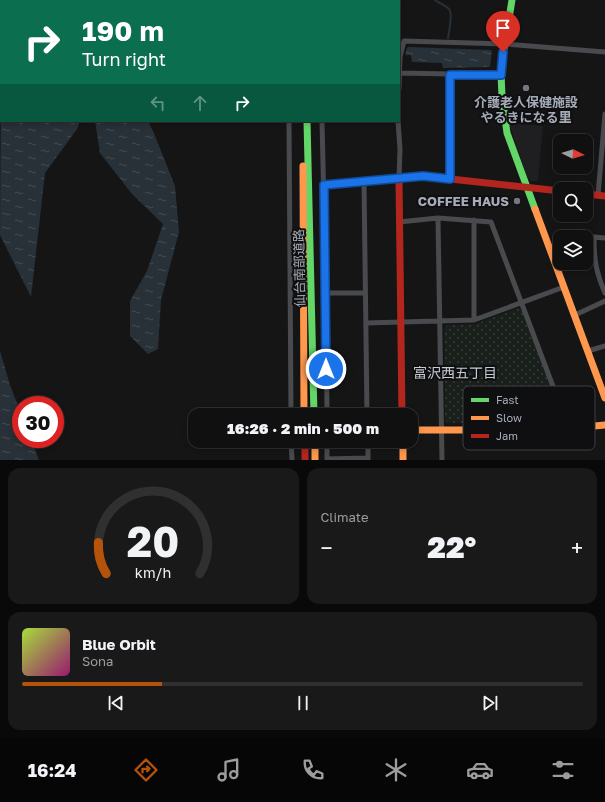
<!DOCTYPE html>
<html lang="en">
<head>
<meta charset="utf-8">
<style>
	:root { --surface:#101010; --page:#191919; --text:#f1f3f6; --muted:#9c9d9f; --line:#303030; --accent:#b45309 }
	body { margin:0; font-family:"Golos Text","Noto Sans JP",sans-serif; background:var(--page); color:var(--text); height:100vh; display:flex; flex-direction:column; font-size:15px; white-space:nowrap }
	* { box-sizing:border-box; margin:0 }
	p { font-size:13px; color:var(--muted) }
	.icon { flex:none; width:22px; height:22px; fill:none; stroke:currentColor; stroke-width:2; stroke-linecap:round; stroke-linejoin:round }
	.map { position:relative; height:460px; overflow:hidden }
	.panel { display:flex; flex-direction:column; gap:8px; padding:8px; background:#090909; flex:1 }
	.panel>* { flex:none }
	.hud { position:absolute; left:0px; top:0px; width:400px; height:122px; box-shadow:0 2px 6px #0003,0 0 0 1px var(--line); background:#0b6e4f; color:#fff; overflow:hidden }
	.needle { width:26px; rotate:95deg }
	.fabs { position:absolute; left:553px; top:134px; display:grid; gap:8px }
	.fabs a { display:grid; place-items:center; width:40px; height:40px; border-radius:8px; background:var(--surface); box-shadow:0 2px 6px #0003,0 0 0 1px var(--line); font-size:20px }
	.speed { position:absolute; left:12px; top:396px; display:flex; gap:8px; font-size:20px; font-weight:700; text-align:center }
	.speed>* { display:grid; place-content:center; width:52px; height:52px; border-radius:50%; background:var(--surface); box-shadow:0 2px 6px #0003,0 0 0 1px var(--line); line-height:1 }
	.speed .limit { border:6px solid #d22; background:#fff; color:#111 }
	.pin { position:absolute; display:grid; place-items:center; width:34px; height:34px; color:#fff; margin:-41px -17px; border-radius:50% 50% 50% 0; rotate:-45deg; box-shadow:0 0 4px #0007 }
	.pin .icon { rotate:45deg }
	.me { position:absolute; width:44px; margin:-22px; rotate:0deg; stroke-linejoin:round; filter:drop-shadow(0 0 3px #0008) }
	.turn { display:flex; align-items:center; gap:14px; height:84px; padding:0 16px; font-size:18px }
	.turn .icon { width:52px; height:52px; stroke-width:2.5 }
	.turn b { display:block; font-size:28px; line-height:34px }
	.lanes { display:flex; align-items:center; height:38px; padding:0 16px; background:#0003; justify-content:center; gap:20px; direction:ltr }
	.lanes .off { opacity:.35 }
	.big { font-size:30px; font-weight:800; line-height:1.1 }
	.panel .tile { flex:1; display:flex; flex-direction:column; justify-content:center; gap:6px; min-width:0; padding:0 14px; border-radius:12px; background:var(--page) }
	.panel .dial { align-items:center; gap:0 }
	.dial svg { height:104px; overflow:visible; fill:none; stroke:var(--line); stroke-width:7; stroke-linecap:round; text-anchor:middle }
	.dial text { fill:var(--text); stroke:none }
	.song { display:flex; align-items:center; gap:12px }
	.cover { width:48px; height:48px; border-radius:6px; background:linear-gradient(135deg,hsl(80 70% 55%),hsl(320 70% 35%)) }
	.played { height:4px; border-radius:2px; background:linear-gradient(90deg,var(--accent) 25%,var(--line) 25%) }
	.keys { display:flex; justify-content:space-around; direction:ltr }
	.heat { display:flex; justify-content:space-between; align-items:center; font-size:22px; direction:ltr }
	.panel .tiles { flex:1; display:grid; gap:8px; grid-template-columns:1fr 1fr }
	.tile:last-child { grid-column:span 2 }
	.trip { position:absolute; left:188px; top:408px; width:230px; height:40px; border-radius:12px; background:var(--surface); box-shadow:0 2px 6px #0003,0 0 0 1px var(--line); font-weight:800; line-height:40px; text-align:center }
	.tab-bar { display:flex; height:64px; justify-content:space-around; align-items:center; background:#060606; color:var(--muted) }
	.tab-bar .icon { width:28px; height:28px }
	.tab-bar .on { color:var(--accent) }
	.tab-bar b { font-size:18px; color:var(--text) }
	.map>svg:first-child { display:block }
	.built { fill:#1f1f22 }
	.park { fill:url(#park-dots) }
	.water { fill:url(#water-ripples) }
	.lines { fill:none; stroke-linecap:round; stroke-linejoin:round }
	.stream { stroke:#283138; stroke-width:2 }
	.street { stroke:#494a4e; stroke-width:5 }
	.fast { stroke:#63d668; stroke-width:7 }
	.slow { stroke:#ff974d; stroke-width:7 }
	.jam { stroke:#b3261e; stroke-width:7 }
	.route-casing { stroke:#114b97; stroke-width:10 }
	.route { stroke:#1a73e8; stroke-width:7 }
	.poi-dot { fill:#73777e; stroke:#0f0f11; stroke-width:1.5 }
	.labels { text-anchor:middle; stroke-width:4; stroke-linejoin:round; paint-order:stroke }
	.poi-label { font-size:13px; font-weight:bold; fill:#a5acb7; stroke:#0f0f11 }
	.street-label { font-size:13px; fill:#a5acb7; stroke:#0f0f11 }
	.neighbourhood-label { font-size:14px; fill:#c6cbd3; stroke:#0f0f11 }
	.key { fill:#0f0f11; stroke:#3c3e43; stroke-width:1 }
	.key-label { font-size:11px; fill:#a5acb7 }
</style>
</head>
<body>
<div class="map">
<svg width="605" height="460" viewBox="0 0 605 460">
	<defs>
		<pattern id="park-dots" width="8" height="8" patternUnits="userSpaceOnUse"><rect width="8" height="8" fill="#191f1a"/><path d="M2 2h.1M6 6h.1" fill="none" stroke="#373d39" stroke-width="1.8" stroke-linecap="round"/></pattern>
		<pattern id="water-ripples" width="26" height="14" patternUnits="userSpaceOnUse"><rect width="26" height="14" fill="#283138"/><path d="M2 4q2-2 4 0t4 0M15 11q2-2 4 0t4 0" fill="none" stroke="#444c53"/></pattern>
	</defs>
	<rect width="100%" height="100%" fill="#151515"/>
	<path class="built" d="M509 123 543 126 538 181H531L527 177Z"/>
	<path class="park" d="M518 308 523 310 551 388V420L546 424 447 423 445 419 444 329 447 325 475 324Z"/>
	<path class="water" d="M409 47 490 50 492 51 490 67 443 68 442 63 412 62 411 55H405L407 48Z
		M1 80V121H80L77 129 45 173 31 297 0 235Z
		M95 121H148L153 131 175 186 179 232 161 300 158 349 148 354 130 336V301L147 271 163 224 132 194 100 153Z
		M0 351 10 385 21 413V439H31L39 460H0Z"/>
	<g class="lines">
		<path class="stream" d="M435 0C440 4 445 5 449 9 453 13 449 32 448 38"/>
		<path class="street" d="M287 0V1
			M320 0V1
			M400 73 501 75
			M399 89 400 57 404 41 505 44 605 52
			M289 121 291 415
			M322 121 326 293 327 415
			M398 121 400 149 399 179
			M450 179V75
			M364 181 367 415
			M598 195 605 114
			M438 218 442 460
			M474 220V320
			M399 222 438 218 491 222 554 389 553 430
			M579 237 583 236 605 238
			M594 237C594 260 596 272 605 293
			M549 248 560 244
			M326 293H365
			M575 315 605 301
			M366 323 474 320 564 287
			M588 351 605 346
			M291 441 292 460
			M327 441V460
			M368 441V460
			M327 459 368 458"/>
		<path class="fast" d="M303 0V1
			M512 0 503 55 501 74 502 96 507 133 535 209
			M307 121 314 415"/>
		<path class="slow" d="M303 166 304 415
			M535 209 605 398
			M411 430H553L605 425
			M315 441V460
			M403 441V460"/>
		<path class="jam" d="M399 179 402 415
			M324 185 423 176 560 191
			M586 194 605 196
			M305 441V460"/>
	</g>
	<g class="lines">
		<g class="route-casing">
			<path id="route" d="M326 369 324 185 423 176 450 179V75H501L503 52"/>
		</g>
		<use href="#route" class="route"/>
	</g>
	<g class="poi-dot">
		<circle cx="526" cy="88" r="4"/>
		<circle cx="517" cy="201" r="4"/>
	</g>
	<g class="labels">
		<g class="poi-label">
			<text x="526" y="107">介護老人保健施設<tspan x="526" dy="15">やるきになる里</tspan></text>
			<text x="509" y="206" text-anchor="end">COFFEE HAUS</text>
		</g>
		<g class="street-label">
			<text transform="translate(299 268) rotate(-91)" y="5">仙台南部道路</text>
		</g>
		<g class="neighbourhood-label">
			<text x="455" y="378">富沢西五丁目</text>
		</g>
	</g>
	<rect x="463" y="386" width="132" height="64" rx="6" class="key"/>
	<rect x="471" y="398" width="18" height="4" fill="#63d668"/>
	<rect x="471" y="416" width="18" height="4" fill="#ff974d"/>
	<rect x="471" y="434" width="18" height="4" fill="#b3261e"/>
	<g class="key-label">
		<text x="496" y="404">Fast</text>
		<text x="496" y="422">Slow</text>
		<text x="496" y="440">Jam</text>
	</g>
</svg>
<div class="fabs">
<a><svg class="needle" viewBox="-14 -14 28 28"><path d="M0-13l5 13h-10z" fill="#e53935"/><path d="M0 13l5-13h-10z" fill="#9c9d9f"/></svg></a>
<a><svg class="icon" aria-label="search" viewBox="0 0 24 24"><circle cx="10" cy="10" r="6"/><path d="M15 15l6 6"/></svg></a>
<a><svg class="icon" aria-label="layers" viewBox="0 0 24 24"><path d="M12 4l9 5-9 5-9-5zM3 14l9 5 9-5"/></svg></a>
</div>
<div class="speed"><div class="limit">30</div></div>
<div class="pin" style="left:503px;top:52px;background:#d93025"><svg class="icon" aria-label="arrive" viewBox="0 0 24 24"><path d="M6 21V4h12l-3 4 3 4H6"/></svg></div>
<svg class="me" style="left:326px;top:369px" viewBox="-20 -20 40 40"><circle r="17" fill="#1a73e8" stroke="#fff" stroke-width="3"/><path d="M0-11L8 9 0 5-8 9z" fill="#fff"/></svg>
<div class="trip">16:26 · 2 min · 500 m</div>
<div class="hud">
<div class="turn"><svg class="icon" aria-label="right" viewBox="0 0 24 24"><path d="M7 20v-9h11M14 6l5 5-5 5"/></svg><div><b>190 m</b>Turn right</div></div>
<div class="lanes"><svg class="icon off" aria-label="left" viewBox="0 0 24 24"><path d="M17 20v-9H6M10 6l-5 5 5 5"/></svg><svg class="icon off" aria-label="ahead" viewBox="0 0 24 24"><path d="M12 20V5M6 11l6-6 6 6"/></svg><svg class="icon" aria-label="right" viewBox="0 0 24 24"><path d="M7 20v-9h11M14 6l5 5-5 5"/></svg></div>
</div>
</div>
<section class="panel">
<div class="tiles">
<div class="tile dial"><svg viewBox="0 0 100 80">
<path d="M14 69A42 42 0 1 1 86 69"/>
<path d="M14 69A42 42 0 0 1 8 45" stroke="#b45309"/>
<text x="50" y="56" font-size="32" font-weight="700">20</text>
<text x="50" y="72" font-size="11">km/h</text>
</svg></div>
<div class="tile"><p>Climate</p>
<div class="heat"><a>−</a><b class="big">22°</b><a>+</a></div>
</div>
<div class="tile">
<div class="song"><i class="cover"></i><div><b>Blue Orbit</b><p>Sona</p></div></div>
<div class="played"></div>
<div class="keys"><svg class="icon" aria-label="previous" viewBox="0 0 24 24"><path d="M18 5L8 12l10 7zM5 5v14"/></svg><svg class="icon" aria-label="pause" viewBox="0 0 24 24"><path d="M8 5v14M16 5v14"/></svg><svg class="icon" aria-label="next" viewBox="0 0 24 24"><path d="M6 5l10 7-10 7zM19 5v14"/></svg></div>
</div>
</div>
</section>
<nav class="tab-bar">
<b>16:24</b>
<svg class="icon on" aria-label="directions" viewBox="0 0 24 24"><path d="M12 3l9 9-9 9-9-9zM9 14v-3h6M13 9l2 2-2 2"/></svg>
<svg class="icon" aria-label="music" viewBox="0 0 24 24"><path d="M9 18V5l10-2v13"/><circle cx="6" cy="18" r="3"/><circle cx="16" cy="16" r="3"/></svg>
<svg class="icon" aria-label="phone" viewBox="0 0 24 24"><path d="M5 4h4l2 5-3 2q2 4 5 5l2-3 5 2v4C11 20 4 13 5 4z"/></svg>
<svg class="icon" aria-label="climate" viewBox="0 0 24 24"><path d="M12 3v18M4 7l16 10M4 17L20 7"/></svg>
<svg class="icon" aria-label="car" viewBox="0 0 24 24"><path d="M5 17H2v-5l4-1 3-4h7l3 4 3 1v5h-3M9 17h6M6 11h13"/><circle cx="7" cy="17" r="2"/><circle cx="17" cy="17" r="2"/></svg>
<svg class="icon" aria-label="filters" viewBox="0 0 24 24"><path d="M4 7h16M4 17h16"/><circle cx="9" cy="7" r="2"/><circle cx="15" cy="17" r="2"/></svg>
</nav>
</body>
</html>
